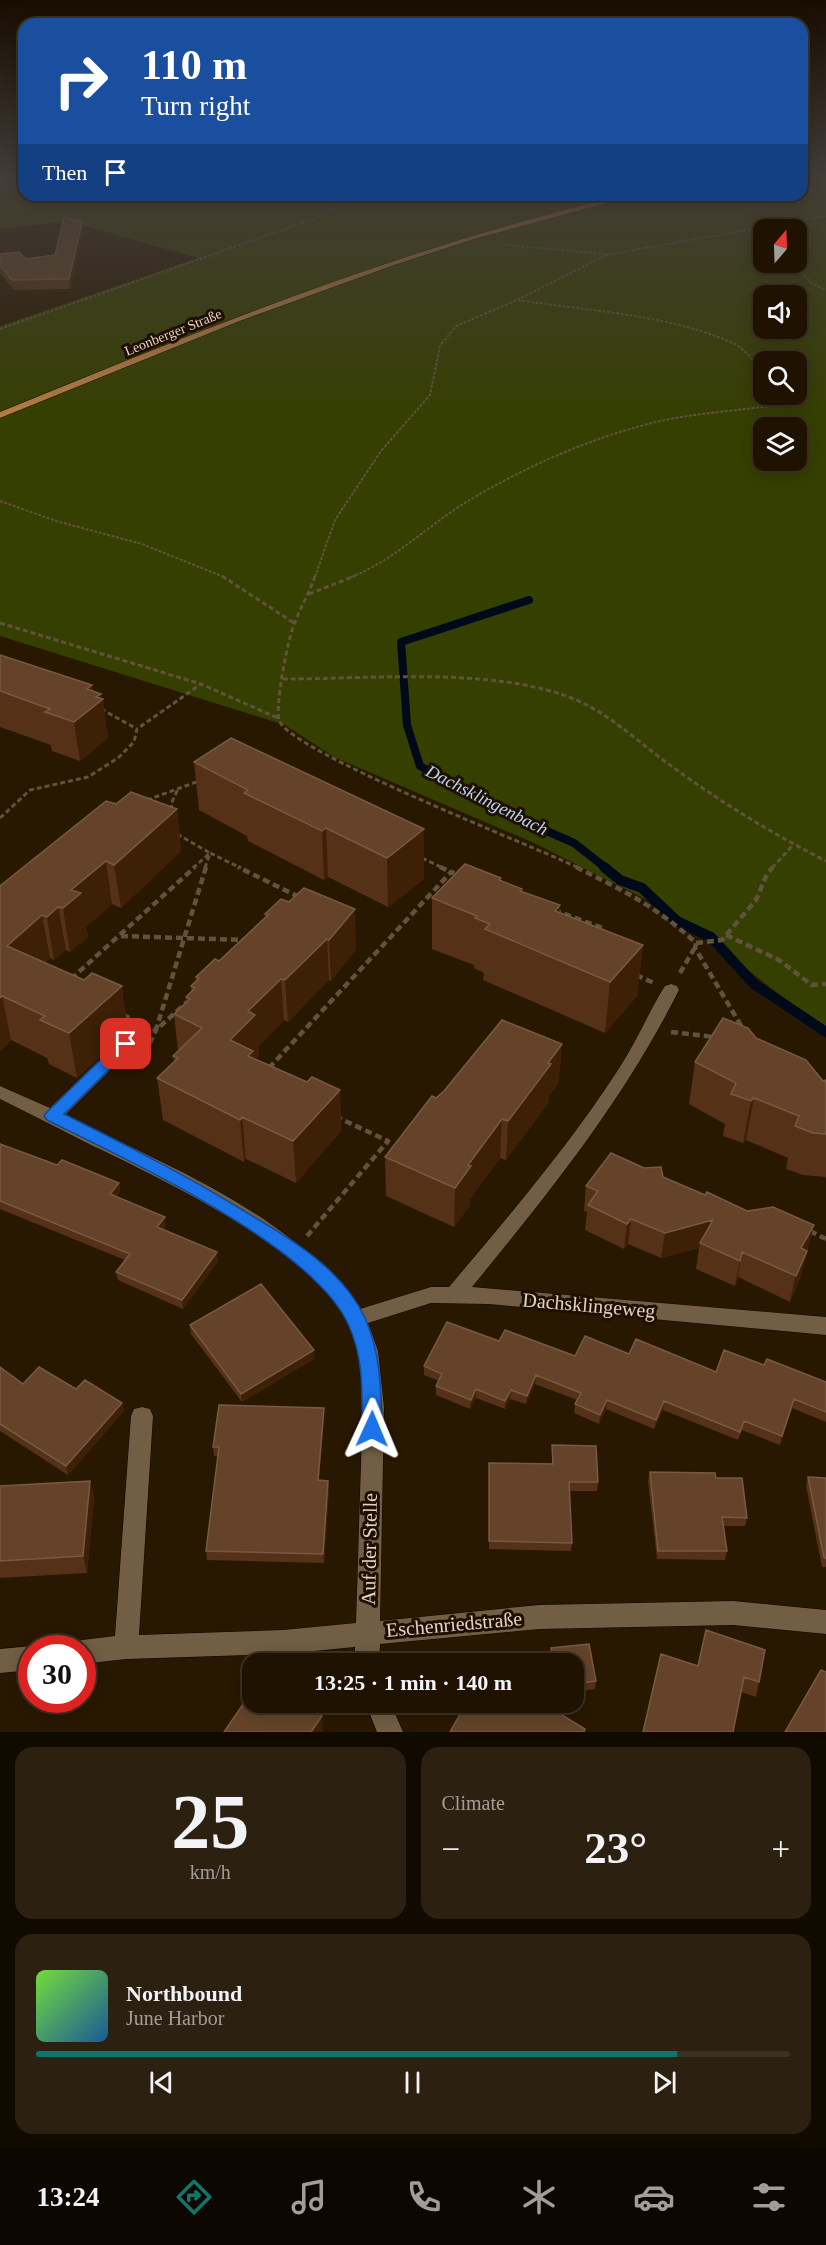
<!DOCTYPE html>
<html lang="en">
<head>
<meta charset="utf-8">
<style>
	:root { --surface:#1f1201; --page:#2c2010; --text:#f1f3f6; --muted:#a19e99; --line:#3c3223; --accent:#0f766e }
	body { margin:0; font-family:Georgia,serif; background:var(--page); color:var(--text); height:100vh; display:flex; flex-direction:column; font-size:22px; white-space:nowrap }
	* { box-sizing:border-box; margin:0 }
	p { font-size:20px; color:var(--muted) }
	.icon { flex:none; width:33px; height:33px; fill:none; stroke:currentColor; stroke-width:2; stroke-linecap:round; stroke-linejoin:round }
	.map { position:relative; height:1732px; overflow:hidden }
	.details { display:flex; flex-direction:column; gap:15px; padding:15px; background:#110a01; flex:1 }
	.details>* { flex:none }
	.top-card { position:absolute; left:18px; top:18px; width:790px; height:183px; border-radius:18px; box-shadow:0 3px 15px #0003,0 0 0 2px var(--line); background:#1a4fa0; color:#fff; overflow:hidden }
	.needle { width:39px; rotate:19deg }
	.buttons { position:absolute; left:753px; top:219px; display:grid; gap:12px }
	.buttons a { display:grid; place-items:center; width:54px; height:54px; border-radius:12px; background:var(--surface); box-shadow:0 3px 15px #0003,0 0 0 2px var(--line); font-size:30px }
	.speed { position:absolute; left:18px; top:1635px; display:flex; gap:12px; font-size:30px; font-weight:700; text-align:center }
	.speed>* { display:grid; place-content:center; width:78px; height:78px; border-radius:50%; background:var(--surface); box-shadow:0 3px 15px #0003,0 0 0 2px var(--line); line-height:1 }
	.speed .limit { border:9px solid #d22; background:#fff; color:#111 }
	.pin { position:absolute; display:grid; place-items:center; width:51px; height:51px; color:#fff; margin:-26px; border-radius:12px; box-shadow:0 3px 9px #0006 }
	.me { position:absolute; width:66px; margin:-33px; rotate:1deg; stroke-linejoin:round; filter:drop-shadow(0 0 4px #0008) }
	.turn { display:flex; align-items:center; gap:21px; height:126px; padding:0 24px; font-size:27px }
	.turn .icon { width:78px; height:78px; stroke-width:2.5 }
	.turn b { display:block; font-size:42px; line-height:51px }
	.then { display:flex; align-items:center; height:57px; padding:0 24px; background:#0003; gap:12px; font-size:22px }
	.big { font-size:45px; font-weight:700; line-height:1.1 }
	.details .card { flex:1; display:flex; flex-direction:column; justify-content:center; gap:9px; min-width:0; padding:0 21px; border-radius:18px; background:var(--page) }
	.details .dial { align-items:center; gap:0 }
	.dial b { font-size:78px; line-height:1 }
	.song { display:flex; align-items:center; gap:18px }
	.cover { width:72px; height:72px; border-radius:9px; background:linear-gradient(135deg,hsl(100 70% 55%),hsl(210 70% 35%)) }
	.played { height:6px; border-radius:3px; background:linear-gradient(90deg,var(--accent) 85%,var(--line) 85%) }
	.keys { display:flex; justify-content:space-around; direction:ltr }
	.heat { display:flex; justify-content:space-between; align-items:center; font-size:33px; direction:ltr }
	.details .tiles { flex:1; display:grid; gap:15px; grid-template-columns:1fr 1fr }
	.card:last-child { grid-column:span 2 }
	.trip { position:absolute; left:242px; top:1653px; width:342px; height:60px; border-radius:18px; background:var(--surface); box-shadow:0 3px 15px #0003,0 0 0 2px var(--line); font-weight:700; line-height:60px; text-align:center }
	.tabs { display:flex; height:96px; justify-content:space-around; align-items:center; background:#0c0700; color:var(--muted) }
	.tabs .icon { width:42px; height:42px }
	.tabs .on { color:var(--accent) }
	.tabs b { font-size:27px; color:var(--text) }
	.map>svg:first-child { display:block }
	.green { fill:#353f00; fill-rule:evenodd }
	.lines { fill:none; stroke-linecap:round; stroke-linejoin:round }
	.stream-far1 { stroke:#000919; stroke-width:8 }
	.stream { stroke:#000919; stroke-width:10 }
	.minor-casing { stroke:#110400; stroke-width:1 }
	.major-casing { stroke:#110400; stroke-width:1 }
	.path-far2 { stroke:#61523e; stroke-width:2; stroke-dasharray:3 1.5; stroke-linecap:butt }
	.path-far1 { stroke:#61523e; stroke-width:3; stroke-dasharray:5 3; stroke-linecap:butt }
	.path { stroke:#61523e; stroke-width:4.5; stroke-dasharray:7 4; stroke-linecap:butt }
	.minor { fill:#725e44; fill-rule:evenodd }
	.major { fill:#b37e43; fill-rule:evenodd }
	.wall { fill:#543117 }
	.shaded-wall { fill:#3d2006 }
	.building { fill:#64432a; stroke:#775a42; stroke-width:1.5 }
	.route { fill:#1a73e8; stroke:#114b97; stroke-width:1.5 }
	.labels { text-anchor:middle; stroke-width:6; stroke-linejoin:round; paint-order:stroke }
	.far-street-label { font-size:14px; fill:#e0d4c6; stroke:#1f0f00 }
	.water-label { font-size:18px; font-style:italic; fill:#b6d7f7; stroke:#1f0f00 }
	.near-street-label { font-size:20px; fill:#e0d4c6; stroke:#1f0f00 }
</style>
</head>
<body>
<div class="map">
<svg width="826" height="1732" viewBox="0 0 826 1732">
	<rect width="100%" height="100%" fill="#291801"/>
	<path class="green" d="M0 178H24V195H802L803 178H826V1031L679 916 534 843 334 757 285 725 0 636V326L198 258 68 221 0 229ZM764 230H796V262H764ZM764 296H796V328H764ZM764 362H796V394H764ZM764 428H796V460H764Z"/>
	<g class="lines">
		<path class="stream-far1" d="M529 600 401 642 407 725 420 766 517 818 574 843 606 868"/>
		<path class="stream" d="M604 867 620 880 642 888 677 921 711 937 754 984 826 1032"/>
		<g class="minor-casing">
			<path id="minor" d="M671 984 677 986 679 990C624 1100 549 1193 472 1287L826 1317V1335L489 1304 431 1303 368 1323 378 1351 384 1407 380 1621 539 1605 733 1601 826 1610V1634L733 1625 539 1629 380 1644 379 1664H355V1647L283 1654 126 1659 82 1664V1648H71L73 1643 82 1640 115 1636 131 1416 134 1409 142 1407 150 1409 153 1416 139 1635 283 1630 356 1623C358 1570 359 1517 361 1465 362 1423 366 1379 354 1338 329 1256 159 1178 85 1142 57 1128 29 1113 0 1099V1086L50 1108 120 1040H132L135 1044 132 1048 65 1115C169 1167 289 1212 360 1309L431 1287H449C508 1217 568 1147 618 1070 636 1043 648 1013 665 986Z
				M32 1646 38 1648H32V1670L0 1673V1649Z
				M365 1702H390L403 1732H377Z"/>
		</g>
		<g class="major-casing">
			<path id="major" d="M624 195H637L474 239 394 265 237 322 0 418V412C205 328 408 246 624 195Z"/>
		</g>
		<path class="path-far2" d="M793 222 810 240 800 270 811 283 826 290
			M508 245 605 254
			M518 300C588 311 667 314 733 343 745 349 758 365 764 376
			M0 329 322 216 341 205 350 195
			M0 501 56 521 142 544 224 577
			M315 577 335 520 381 451 430 395 440 346 456 326 517 300 606 255 826 216
			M351 577C396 560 431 522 473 498 528 466 586 440 648 424 690 413 736 411 779 405L773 394"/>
		<path class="path-far1" d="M222 576 294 623
			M315 576C310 592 301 606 295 622 288 637 275 705 279 720 288 751 536 847 579 868
			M309 594 355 576
			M0 623 201 684 278 718
			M283 679C369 679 489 667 569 697 609 712 640 744 674 768 722 803 773 834 826 861
			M101 709 137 729
			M147 800 199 781
			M172 810 171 804 178 789
			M0 818 30 790 88 777 118 758 134 742 137 729 201 684
			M177 834 210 853 193 868
			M422 858 443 868
			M205 868 210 853 241 868
			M772 868 793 845"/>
		<path class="path" d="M206 867 156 1030 256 940 297 896 238 867
			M440 867 451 872
			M576 867C624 891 656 906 696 943L695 948 743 1029
			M554 910 605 929 603 932
			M726 935 779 960 812 985 826 984
			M121 936 245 940
			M696 943 722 940 756 900 767 874 773 867
			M680 973 694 949
			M636 975 654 983
			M71 979 195 867
			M123 1015 156 1030 148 1047
			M671 1032 714 1037
			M269 1068 451 872 460 875
			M810 1231 826 1239
			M307 1236 388 1141 339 1118"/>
		<use href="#minor" class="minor"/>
		<use href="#major" class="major"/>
	</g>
	<path class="wall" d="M82 222 83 231 70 289 14 290 0 273V254L26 259 55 255Z
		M0 655 92 685 93 691 102 699 108 738 80 761 52 751 51 745 0 727Z
		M194 762 424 829V879L388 907 328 877 324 880 248 841 247 836 199 810Z
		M116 804 177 809 181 851 121 908 112 904 86 927 88 937 70 952 66 950 54 960 50 958 45 963 128 1031 77 1078 49 1064 47 1058 11 1040 0 1051V886Z
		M501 881 522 889V891L559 912 643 945 637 996 605 1033 483 980 484 973 474 968V965L432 949V898Z
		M265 914 356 949 331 981 329 980 288 1022 284 1020 258 1046 259 1056 256 1059 307 1082 340 1090 341 1131 296 1183 246 1159 244 1162 163 1120 157 1078 174 1062 173 1056 178 1051 174 1014 186 1002V997L191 992V986L196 981V977L219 961 266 918Z
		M756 1038 823 1081 826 1080V1178L825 1177 803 1175 786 1169 788 1158 746 1140 743 1143 723 1136 725 1124 689 1104 695 1062Z
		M559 1082 549 1096 548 1103 506 1160 500 1158 470 1199V1205L454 1227 386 1196 385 1157Z
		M0 1144 57 1165 119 1183 120 1192 116 1196 166 1225 163 1230 218 1261 183 1309 118 1280 116 1272 125 1260 0 1209Z
		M663 1177 808 1251 806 1254 801 1276 790 1302 738 1277 735 1286 696 1269 699 1248 661 1258 628 1244 624 1249 585 1230 587 1212 584 1211 586 1186Z
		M190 1325 315 1358 242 1402 191 1334Z
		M499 1341 575 1356 629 1354 716 1372 764 1365 826 1382V1422L792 1408 780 1445 742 1430 738 1440 663 1410 654 1429 606 1409 599 1424 574 1413 575 1404 577 1400 535 1384 526 1404 510 1399 505 1409 476 1398 470 1409 436 1395V1386L439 1381 424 1375V1366Z
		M0 1367 23 1384 76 1389 122 1403 124 1411 68 1475 0 1431Z
		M324 1416 319 1480 329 1489 324 1563 207 1560 206 1551 218 1456H214L213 1447Z
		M552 1445 598 1482 597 1491H569L572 1543 571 1551 489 1549V1463L552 1464Z
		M650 1472 716 1478 747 1518 745 1526H723L727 1551 725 1560 657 1559 648 1481Z
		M808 1477 826 1478V1567H822L806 1486Z
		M90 1481 94 1498 87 1573 0 1578V1486Z
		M706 1630 759 1682 756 1697 741 1692Z
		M589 1644 596 1681 595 1689 573 1692V1664H552L550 1656 551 1648Z"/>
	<path class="shaded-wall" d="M82 222 83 231 70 289 69 279Z
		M92 685 95 706 96 697 101 694 102 700 103 699 108 738 80 761 74 722 87 689Z
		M177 809 181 851 121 908 114 865Z
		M326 828 328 877 324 880 322 831Z
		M424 829V879L388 907 387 858Z
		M106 861 112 904 86 927 88 937 70 952 63 908 71 890Z
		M560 905 556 955 555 911Z
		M58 907 66 950 54 960 47 917Z
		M355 909 356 949 331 981 329 940Z
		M42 915 50 958 16 990 7 946Z
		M327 939 329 980 288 1022 285 980Z
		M643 945 637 996 605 1033 610 982Z
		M281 979 284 1020 258 1046 259 1056 254 1061 230 1040 248 1011Z
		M122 986 128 1031 77 1078 69 1033Z
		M2 996 11 1040 0 1051V998Z
		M562 1044 559 1082 549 1096 548 1103 506 1160 508 1121Z
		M340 1090 341 1131 296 1183 293 1141Z
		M754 1098 746 1140 743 1143 751 1101Z
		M242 1117 246 1159 244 1162 240 1120Z
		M502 1119 500 1158 470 1199V1205L454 1227 455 1188 468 1165Z
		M119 1183 120 1192 111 1203 110 1194Z
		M165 1217 166 1225 158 1236 157 1227Z
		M631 1219 628 1244 624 1249 627 1224Z
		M713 1220 700 1243 699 1248 661 1258 665 1233Z
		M814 1225 801 1276 790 1302 801 1248Z
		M217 1252 218 1261 183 1309 182 1300Z
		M742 1252 738 1277 735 1286 740 1261Z
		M314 1350 315 1358 242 1402 241 1394Z
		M536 1375 535 1384 526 1404 527 1396Z
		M476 1389V1398L470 1409 471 1400Z
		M511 1390 510 1399 505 1409V1401Z
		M794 1399 792 1408 780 1445 782 1436Z
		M607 1400 606 1409 599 1424 600 1415Z
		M664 1401 663 1410 654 1429 656 1420Z
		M122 1403 124 1411 68 1475 66 1466Z
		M324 1408V1416L318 1489V1480Z
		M90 1481 94 1498 87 1573 83 1556Z
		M328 1481 329 1489 324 1563 323 1554Z
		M322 1716 323 1732H311Z"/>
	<path class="building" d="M64 217 82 222 69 279 12 280 0 265V254L19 252 26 259 55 255Z
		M0 655 92 685 87 689 101 694 96 697 103 699 74 722 45 712 50 709 0 691Z
		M231 738 424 829 387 858 326 828 322 831 244 793 248 790 194 762Z
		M131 792 177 809 114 865 106 861 71 890 81 893 63 908 58 907 47 917 42 915 7 946 84 980 92 973 122 986 69 1033 40 1020 45 1016 2 996 0 998V886L106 801 116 804Z
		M465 864 501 878 499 880 522 889 520 891 560 905 555 911 643 945 610 982 485 929 490 924 475 918 477 916 432 898Z
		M304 888 355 909 329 940 327 939 285 980 281 979 248 1011 255 1015 230 1040 253 1051 248 1056 307 1082 312 1077 340 1090 293 1141 242 1117 240 1120 157 1078 178 1058 173 1056 202 1028 174 1014 190 999 186 997 195 988 191 986 199 978 196 977 215 959 219 961 268 915 265 914 281 899 289 902Z
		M723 1018 748 1028 756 1038 806 1060 823 1081 826 1080V1134L813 1133 795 1126 799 1116 754 1098 751 1101 731 1094 736 1083 695 1062Z
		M502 1020 562 1044 548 1063 551 1064 508 1121 502 1119 468 1165 471 1166 455 1188 385 1157 432 1096 436 1098 444 1091Z
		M0 1144 57 1165 62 1160 119 1183 110 1194 165 1217 157 1227 217 1252 182 1300 116 1272 130 1254 0 1201Z
		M611 1153 644 1168 661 1167 663 1177 705 1195 707 1192 747 1211 773 1207 814 1225 801 1248 807 1251 796 1276 742 1252 740 1261 700 1243 713 1220 665 1233 631 1219 627 1224 588 1205 598 1191 586 1186Z
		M261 1284 314 1350 241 1394 190 1325Z
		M447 1322 499 1341 505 1330 575 1356 585 1336 629 1354 636 1339 716 1372 724 1350 764 1365 767 1359 826 1382V1412L794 1399 782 1436 744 1421 740 1432 664 1401 656 1420 607 1400 600 1415 575 1404 581 1393 536 1375 527 1396 511 1390 505 1401 476 1389 471 1400 436 1386 442 1374 424 1366Z
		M0 1367 23 1384 39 1367 76 1389 85 1380 122 1403 66 1466 0 1424Z
		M219 1405 324 1408 318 1480 328 1481 323 1554 206 1551 219 1447H213Z
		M552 1445 596 1446 598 1482H569L572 1543 489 1541V1463L553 1464Z
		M650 1472 715 1473 716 1478H742L747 1518 722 1517 727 1551H658Z
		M808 1477 826 1478V1558H824Z
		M90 1481 83 1556 0 1561V1486Z
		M706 1630 765 1650 759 1682 744 1677 733 1732H643L661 1654 698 1666Z
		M589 1644 596 1681 573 1684V1664H554L551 1648Z
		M821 1670 826 1672V1732H785Z
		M252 1691V1702H302L322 1716 311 1732H224Z
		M467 1702H541L585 1729 584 1732H450Z"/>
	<linearGradient id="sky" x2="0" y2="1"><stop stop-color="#170d01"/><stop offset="0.42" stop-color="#433d38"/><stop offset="1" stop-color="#433d38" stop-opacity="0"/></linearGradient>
	<rect width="826" height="421" fill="url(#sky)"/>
	<path class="route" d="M126 1038 131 1040 134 1044 131 1048 64 1114C126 1145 186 1175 244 1211 289 1238 342 1268 365 1318 381 1354 381 1390 382 1429L379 1436 372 1438 365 1436 362 1429C362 1394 364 1359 349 1326 315 1246 125 1159 47 1120L44 1116 47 1112 121 1040Z"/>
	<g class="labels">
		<g class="far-street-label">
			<text transform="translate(173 332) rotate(-22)" y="5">Leonberger Straße</text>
		</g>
		<g class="water-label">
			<text transform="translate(487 800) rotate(27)" y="6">Dachsklingenbach</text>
		</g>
		<g class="near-street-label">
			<text transform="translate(589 1305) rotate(5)" y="7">Dachsklingeweg</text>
			<text transform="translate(369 1549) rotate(-89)" y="7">Auf der Stelle</text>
			<text transform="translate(454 1624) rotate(-5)" y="7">Eschenriedstraße</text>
		</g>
	</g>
</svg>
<div class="buttons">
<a><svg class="needle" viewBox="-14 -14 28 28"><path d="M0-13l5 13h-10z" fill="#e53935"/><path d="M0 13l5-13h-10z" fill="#a19e99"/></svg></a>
<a><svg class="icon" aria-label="sound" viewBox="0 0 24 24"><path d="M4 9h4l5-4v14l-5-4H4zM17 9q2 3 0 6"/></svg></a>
<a><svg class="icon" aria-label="search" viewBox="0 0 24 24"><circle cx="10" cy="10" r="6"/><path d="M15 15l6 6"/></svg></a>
<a><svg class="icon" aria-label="layers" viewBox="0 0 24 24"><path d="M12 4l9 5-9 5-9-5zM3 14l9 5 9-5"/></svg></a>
</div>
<div class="speed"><div class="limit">30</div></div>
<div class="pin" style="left:126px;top:1044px;background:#d93025"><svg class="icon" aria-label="arrive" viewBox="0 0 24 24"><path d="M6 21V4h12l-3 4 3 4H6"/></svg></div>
<svg class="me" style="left:372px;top:1429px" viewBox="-20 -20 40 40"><path d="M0-17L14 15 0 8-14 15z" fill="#1a73e8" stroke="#fff" stroke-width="4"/></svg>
<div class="trip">13:25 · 1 min · 140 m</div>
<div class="top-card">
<div class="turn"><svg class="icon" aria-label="right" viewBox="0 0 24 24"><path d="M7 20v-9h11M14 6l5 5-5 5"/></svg><div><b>110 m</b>Turn right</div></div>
<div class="then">Then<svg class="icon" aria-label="arrive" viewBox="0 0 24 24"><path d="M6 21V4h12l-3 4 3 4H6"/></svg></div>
</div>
</div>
<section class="details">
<div class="tiles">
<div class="card dial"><b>25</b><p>km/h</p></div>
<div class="card"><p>Climate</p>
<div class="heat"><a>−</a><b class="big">23°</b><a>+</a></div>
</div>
<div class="card">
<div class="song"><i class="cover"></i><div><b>Northbound</b><p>June Harbor</p></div></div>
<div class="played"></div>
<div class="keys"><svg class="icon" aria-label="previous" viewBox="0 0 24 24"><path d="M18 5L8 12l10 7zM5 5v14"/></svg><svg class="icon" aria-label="pause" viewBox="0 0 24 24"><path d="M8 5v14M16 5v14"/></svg><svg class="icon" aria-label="next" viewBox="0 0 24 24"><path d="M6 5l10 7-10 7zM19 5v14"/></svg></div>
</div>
</div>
</section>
<nav class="tabs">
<b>13:24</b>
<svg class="icon on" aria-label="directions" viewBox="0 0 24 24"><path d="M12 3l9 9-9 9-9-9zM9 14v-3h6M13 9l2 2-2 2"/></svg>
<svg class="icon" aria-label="music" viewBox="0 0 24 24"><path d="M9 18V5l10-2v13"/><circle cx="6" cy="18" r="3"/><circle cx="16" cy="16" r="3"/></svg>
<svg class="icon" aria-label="phone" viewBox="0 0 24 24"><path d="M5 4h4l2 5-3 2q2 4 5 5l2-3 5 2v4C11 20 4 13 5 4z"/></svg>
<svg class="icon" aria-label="climate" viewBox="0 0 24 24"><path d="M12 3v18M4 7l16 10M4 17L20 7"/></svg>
<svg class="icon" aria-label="car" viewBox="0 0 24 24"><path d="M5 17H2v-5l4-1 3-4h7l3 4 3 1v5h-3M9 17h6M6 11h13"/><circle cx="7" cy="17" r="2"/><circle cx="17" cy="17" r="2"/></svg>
<svg class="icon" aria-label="filters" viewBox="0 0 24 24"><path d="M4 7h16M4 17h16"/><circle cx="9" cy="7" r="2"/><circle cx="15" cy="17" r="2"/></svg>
</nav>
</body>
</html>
